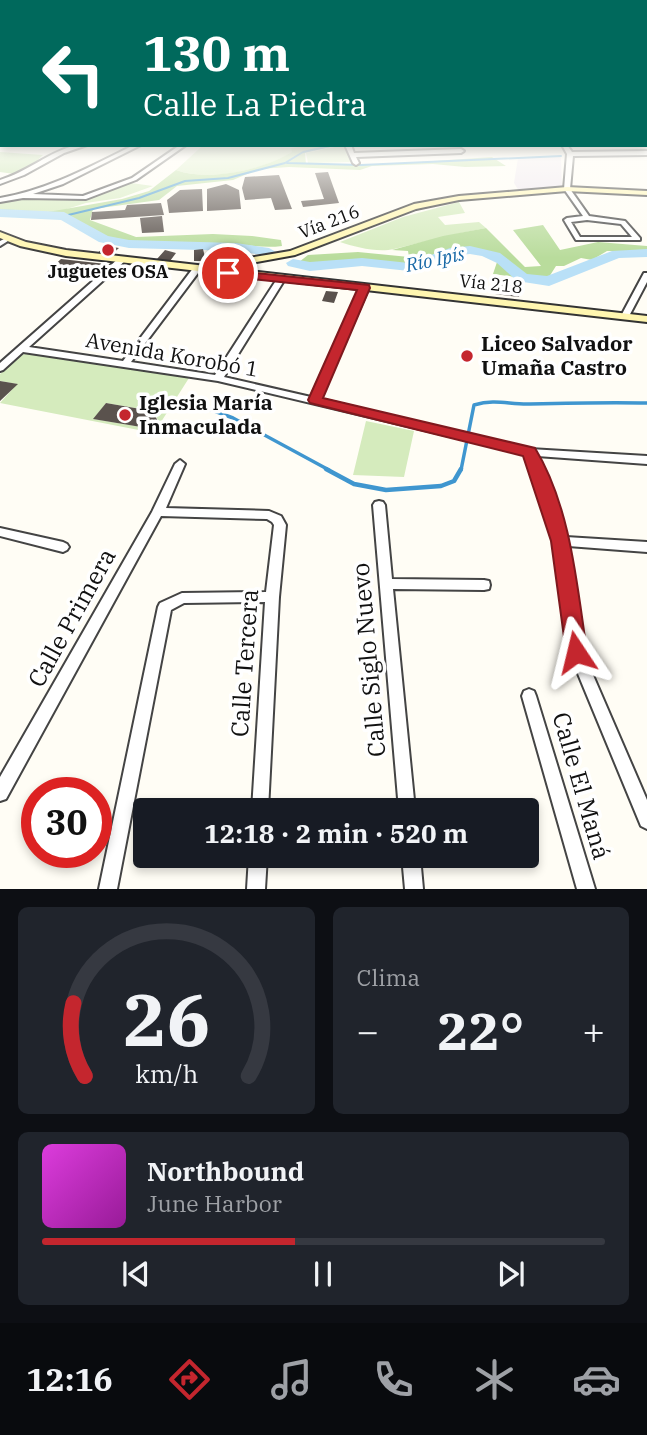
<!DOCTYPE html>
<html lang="es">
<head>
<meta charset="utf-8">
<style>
	:root { --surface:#171b24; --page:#20242c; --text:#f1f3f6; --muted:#9ea1a6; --line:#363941; --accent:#c4262e }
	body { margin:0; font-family:"IBM Plex Serif",serif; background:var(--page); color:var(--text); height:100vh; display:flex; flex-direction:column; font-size:26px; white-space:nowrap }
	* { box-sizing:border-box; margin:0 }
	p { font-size:23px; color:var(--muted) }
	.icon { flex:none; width:38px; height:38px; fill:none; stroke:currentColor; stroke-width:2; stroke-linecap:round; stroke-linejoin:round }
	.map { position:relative; height:889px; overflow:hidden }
	.side { display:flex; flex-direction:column; gap:18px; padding:18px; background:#0d0f14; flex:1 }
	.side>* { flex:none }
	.hud { position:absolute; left:0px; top:0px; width:648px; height:147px; box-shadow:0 4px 10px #0003; background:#00695c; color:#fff; overflow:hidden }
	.speed { position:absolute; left:21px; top:777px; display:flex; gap:14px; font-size:35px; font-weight:700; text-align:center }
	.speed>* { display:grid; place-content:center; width:91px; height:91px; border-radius:50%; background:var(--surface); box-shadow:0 4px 10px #0003; line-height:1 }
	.speed .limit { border:10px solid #d22; background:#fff; color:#111 }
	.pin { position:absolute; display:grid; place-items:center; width:60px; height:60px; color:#fff; margin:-30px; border:4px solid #fff; border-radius:50%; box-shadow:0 2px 7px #0007 }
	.me { position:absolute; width:77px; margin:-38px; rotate:350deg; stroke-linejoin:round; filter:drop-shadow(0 0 5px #0008) }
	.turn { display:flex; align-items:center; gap:24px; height:147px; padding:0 28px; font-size:32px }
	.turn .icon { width:91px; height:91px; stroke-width:2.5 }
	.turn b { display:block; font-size:49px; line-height:60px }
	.big { font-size:52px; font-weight:700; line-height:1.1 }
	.side .widget { flex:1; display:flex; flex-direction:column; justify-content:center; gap:10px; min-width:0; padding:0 24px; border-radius:10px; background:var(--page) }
	.side .dial { align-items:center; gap:0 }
	.dial svg { height:182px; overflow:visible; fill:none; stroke:var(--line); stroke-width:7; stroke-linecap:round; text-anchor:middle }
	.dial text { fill:var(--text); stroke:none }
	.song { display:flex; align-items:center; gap:21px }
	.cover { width:84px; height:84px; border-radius:10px; background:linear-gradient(135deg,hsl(300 70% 55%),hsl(300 70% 35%)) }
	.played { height:7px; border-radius:4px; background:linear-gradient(90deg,var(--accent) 45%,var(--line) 45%) }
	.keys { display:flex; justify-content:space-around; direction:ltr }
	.heat { display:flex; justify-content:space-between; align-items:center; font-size:38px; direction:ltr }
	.side .tiles { flex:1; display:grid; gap:18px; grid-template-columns:1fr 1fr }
	.widget:last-child { grid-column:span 2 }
	.trip { position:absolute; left:133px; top:798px; width:406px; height:70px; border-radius:7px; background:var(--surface); box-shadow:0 4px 10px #0003; font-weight:700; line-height:70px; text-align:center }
	.dock { display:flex; height:112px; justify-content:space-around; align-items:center; background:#090b0e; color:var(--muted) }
	.dock .icon { width:49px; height:49px }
	.dock .on { color:var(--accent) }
	.dock b { font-size:32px; color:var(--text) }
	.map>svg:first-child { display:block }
	.industrial { fill:#eee6ef }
	.green { fill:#d5ebbd; fill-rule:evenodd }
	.forest { fill:#b9dc9c }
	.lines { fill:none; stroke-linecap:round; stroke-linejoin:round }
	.stream-far2 { stroke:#3f96cf; stroke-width:2 }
	.stream-far1 { stroke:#3f96cf; stroke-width:3.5 }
	.stream { stroke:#3f96cf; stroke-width:4.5 }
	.river { fill:#b9e0f7; fill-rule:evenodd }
	.building { fill:#5a524d }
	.minor-casing { stroke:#444; stroke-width:4 }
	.secondary-casing { stroke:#333; stroke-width:4 }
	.minor { fill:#fff; fill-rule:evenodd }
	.secondary { fill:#fff6b0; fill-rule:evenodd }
	.route { fill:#c4262e; stroke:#7f191e; stroke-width:2 }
	.poi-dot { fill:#c4262e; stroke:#fff; stroke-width:2.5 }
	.labels { text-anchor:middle; stroke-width:7; stroke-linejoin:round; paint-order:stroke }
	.far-street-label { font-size:18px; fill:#111; stroke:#fff }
	.far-poi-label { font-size:18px; font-weight:bold; fill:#111; stroke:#fff }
	.far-water-label { font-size:19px; font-style:italic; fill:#1768a6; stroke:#fff }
	.poi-label { font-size:21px; font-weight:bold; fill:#111; stroke:#fff; text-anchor:start }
	.street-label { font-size:21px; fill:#111; stroke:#fff }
	.near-street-label { font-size:24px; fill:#111; stroke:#fff }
</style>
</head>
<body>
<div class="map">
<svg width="647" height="889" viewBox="0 0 647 889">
	<rect width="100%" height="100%" fill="#fffdf5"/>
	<path class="industrial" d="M561 157 562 188 519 191 514 183 518 158Z"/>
	<path class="green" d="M345 145 352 162 308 163 306 153Z
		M201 147 291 148 293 152C262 170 209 182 176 170Z
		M131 183 153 186 120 198 86 203 54 213 0 211V202L26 198 84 200Z
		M459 202 465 213 438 217 445 225 479 222 486 228C454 234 424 242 394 249 378 253 355 247 340 242L403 217Z
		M30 353 189 378 154 433 0 403 17 384 0 381V374L21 355ZM106 403 152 411 158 420 141 427 94 419Z
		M366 421 414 431 404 477 353 475Z"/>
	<path class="forest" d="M322 145H339L305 153 306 164H389L492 157 506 166 465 167 433 164 372 166 360 170 289 167 259 169 233 180 177 186 159 200 93 209 90 220 136 237 213 234 252 236 281 240 282 246C260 249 240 243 218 243 181 244 144 249 107 239 93 235 85 226 74 222 52 213 24 215 0 213V209L48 212 122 199 149 191 176 170C209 182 262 170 292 152L291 148Z
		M0 152 43 155 22 175 0 172Z
		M543 225 560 250 598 242 647 246V251H607L592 260 581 258 564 266H556L549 277 529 279 493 274 498 259 480 253 450 249 432 266 331 261 310 266 299 262 308 255 358 252 409 257 408 251 392 250 443 236 486 228 525 267 541 266 513 230Z"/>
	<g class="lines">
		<path class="stream-far2" d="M287 163 361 165 561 156
			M64 216 139 198 185 181 228 178 285 163 303 152 334 145"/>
		<path class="stream-far1" d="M201 406 233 418 329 470
			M461 470 474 405C495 399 507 404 527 404 568 403 607 402 647 403"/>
		<path class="stream" d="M326 469 354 484 386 490 441 486 454 481 461 469"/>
		<path class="river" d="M0 209 64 212 108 236 129 240 236 243 269 248 276 252 269 256 236 251 129 248 99 242 61 220 0 217Z
			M470 246 500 253 527 274 547 276 612 251 647 249V257L619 258 549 286 517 281 497 263 482 256 470 254 459 255 409 271 362 266 310 271 288 266 286 263 293 259 310 262 362 258 409 263 450 248Z"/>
	</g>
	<path class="building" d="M328 172 339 203 303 207 301 201 324 199 315 173Z
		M279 175 292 209 275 210 271 198 245 200 242 188 245 177Z
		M226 184 239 190 241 209 207 211V189Z
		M202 189 203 211 169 213 167 200 180 190Z
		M161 203 164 215 91 220 92 212 125 210 127 205Z
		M162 216 164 232 142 233 140 218Z
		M107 246 119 248 111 255 97 253Z
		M203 249 206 261H194V250Z
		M165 250 176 253 170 261 157 259Z
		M61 259 106 264 90 279 45 274Z
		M498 283 521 286 519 297 495 294Z
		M326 291 338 292 334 303 322 301Z
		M0 381 18 384 0 401Z
		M106 403 152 411 158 421 141 427 93 419Z"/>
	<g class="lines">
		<g class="minor-casing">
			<path id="minor" d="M76 145H87L64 153 24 175 0 184V180C27 172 49 152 76 145Z
				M134 145H141L63 184 33 194 83 196 132 178 180 145H186L136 180 86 199 23 198 0 202V198C48 190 91 166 134 145Z
				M345 145H351L354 153 461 149 464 151 461 153 356 157 359 163 356 165 353 163Z
				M562 145H567L572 152 647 151V155L573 156 570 189 589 216 625 221 640 238V240H576L564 220 567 218 583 216 564 189 567 154ZM587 220 621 224 632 237H580L571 222Z
				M6 238 11 239 0 246V241Z
				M119 258 126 260 29 347 123 361 194 267H197L201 269 131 362 215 375 277 279 281 277 285 279 224 377 311 397 361 287 365 285 369 287 320 399 530 449 647 456V464L537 456 566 537 647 542V552L568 546 583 652 647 800V829L641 826 569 652 555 541 525 454 218 381 23 352 3 370 0 371V363Z
				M644 273H647V282L628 318H622L621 316Z
				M180 460 185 464 166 508 269 511 281 516 286 525 279 597 268 810H252L265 602 184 603 171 610 117 889H99L158 607 160 603 182 593 266 592 274 525 272 522 267 519 161 516 6 799 0 801V777L152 512 175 464Z
				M379 501 383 502 385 505 392 579 484 580 489 581 490 585 489 589 484 590 393 589 415 810H399L373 505 375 502Z
				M0 528 63 542 67 544 69 547 67 550 63 552 0 536Z
				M529 689 534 691 536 696 595 889H577L522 696 524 691Z
				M249 856H267L265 889H247Z
				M402 856H420L423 889H405Z"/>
		</g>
		<g class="secondary-casing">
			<path id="secondary" d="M567 187 647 191V195L567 191 459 200 416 209 295 255 224 268 647 316V322L66 256 20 246 0 238V232L26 242 66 250 215 267 219 263 290 251 414 204 459 196Z"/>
		</g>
		<use href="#minor" class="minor"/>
		<use href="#secondary" class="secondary"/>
	</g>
	<linearGradient id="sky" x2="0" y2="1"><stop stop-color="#95c6ee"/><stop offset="0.52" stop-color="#fffefa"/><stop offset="1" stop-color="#fffefa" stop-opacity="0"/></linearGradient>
	<rect width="647" height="258" fill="url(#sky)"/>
	<path class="route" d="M228 270 369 285 370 288 323 398 535 448C571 507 577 586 587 652L584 659 576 661 569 659 566 652 551 541 523 456 310 403 308 400 357 290 224 276 222 273Z"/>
	<g class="poi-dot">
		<circle cx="108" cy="250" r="7"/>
		<circle cx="467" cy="356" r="7"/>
		<circle cx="125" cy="415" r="7"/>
	</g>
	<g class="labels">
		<g class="far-street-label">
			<text transform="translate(329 222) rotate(-21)" y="6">Vía 216</text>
			<text transform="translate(491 284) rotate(6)" y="6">Vía 218</text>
		</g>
		<g class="far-poi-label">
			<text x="108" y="278">Juguetes OSA</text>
		</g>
		<g class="far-water-label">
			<text transform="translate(435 259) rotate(-12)" y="7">Río Ipís</text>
		</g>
		<g class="poi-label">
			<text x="481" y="351">Liceo Salvador<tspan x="481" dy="24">Umaña Castro</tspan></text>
			<text x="139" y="410">Iglesia María<tspan x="139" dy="24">Inmaculada</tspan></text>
		</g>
		<g class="street-label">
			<text transform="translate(172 355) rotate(10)" y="7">Avenida Korobó 1</text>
		</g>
		<g class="near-street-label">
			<text transform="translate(72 618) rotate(-61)" y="8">Calle Primera</text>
			<text transform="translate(369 660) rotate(-95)" y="8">Calle Siglo Nuevo</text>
			<text transform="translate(245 663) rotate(-86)" y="8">Calle Tercera</text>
			<text transform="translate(581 786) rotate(74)" y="8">Calle El Maná</text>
		</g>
	</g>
</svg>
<div class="speed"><div class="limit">30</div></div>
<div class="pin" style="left:228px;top:273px;background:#d93025"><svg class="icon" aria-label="arrive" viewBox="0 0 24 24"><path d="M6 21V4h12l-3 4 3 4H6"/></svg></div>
<svg class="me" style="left:576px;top:652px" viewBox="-20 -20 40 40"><path d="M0-17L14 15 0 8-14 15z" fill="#c4262e" stroke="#fff" stroke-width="4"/></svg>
<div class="trip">12:18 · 2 min · 520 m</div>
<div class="hud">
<div class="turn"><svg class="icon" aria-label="left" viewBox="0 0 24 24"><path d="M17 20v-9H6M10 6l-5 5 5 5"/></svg><div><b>130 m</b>Calle La Piedra</div></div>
</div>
</div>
<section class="side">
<div class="tiles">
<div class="widget dial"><svg viewBox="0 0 100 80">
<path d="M14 69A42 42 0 1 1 86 69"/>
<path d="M14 69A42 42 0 0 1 9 37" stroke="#c4262e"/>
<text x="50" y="56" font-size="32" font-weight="700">26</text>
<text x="50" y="72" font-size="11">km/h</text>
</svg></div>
<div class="widget"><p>Clima</p>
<div class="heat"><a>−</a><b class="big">22°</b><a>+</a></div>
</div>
<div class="widget">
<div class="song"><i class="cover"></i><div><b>Northbound</b><p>June Harbor</p></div></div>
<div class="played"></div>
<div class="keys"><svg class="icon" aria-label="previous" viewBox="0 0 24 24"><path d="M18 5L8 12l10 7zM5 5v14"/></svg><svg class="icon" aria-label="pause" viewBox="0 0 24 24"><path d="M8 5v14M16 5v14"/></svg><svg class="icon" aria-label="next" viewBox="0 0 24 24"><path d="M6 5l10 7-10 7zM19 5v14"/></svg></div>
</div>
</div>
</section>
<nav class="dock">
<b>12:16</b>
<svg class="icon on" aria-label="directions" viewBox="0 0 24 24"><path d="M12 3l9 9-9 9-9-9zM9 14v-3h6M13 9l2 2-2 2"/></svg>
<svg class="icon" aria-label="music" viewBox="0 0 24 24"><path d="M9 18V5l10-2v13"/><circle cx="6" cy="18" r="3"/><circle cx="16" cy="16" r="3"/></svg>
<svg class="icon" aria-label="phone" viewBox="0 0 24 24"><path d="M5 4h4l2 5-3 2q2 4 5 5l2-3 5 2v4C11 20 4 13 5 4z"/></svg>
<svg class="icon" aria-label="climate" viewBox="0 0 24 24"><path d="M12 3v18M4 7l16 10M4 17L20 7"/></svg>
<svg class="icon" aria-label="car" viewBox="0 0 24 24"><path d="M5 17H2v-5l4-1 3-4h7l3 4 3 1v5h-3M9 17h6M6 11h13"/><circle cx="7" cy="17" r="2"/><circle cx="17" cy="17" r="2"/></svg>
</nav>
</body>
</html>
